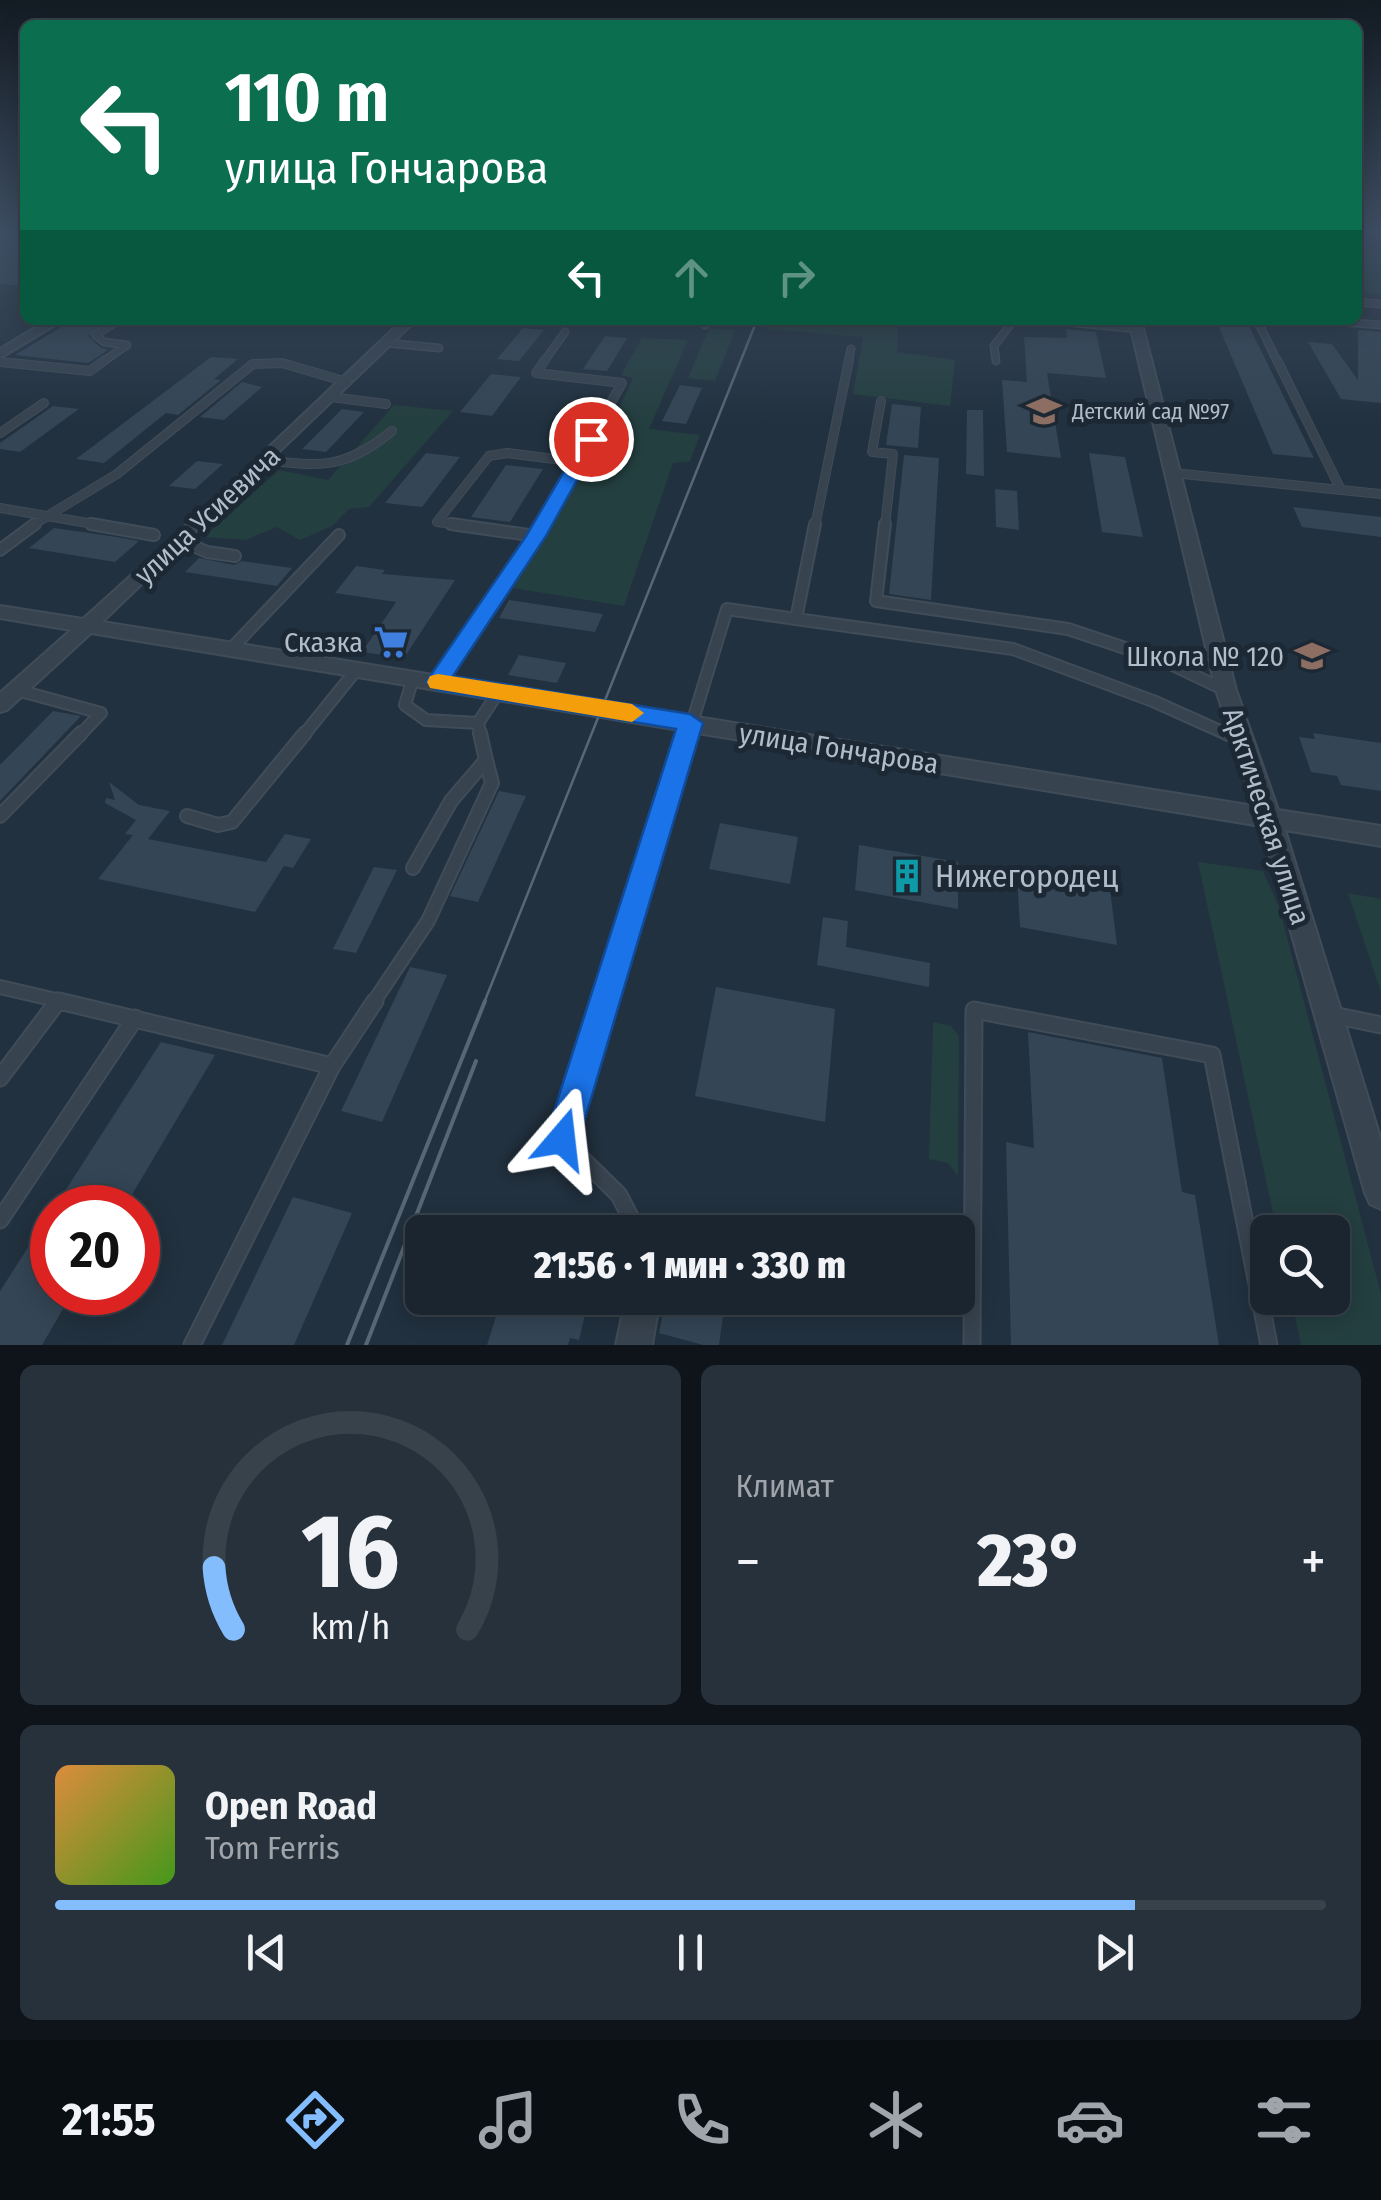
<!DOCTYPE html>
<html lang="ru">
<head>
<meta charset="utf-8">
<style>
	:root { --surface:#1a252f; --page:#27313b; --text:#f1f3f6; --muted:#9fa5aa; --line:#38424b; --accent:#84bdfe }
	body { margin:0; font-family:"Fira Sans Condensed",sans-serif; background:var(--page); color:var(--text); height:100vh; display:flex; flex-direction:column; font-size:38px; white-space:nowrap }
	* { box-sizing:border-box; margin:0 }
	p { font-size:32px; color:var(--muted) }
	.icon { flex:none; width:55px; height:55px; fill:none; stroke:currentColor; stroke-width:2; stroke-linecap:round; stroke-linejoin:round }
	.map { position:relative; height:1345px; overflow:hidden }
	.drawer { display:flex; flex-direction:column; gap:20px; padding:20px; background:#0e141a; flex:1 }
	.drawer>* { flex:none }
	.hud { position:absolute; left:20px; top:20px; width:1342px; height:305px; border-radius:15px; box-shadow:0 5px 25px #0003,0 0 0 2px var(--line); background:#0b6e4f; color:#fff; overflow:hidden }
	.tools { position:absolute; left:1250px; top:1215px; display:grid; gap:20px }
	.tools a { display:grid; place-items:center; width:100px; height:100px; border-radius:15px; background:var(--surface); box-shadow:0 5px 25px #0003,0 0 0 2px var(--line); font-size:50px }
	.speed { position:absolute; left:30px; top:1185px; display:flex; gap:20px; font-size:50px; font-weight:700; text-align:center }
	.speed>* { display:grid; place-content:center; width:130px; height:130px; border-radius:50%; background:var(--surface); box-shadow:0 5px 25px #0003,0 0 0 2px var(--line); line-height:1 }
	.speed .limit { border:15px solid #d22; background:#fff; color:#111 }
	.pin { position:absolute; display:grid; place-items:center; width:85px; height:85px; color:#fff; margin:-42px; border:5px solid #fff; border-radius:50%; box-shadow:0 2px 10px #0007 }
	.me { position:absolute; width:110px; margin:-55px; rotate:17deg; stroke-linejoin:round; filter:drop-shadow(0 0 8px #0008) }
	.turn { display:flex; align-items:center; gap:35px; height:210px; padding:0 40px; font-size:45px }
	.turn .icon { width:130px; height:130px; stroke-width:2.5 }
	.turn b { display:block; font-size:70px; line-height:85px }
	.lanes { display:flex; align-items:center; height:95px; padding:0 40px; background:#0003; justify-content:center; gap:50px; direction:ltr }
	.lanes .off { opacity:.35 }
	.big { font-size:75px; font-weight:800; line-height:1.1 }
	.drawer .tile { flex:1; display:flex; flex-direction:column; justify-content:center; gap:15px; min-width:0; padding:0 35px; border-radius:15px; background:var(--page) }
	.drawer .dial { align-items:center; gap:0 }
	.dial svg { height:260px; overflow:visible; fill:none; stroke:var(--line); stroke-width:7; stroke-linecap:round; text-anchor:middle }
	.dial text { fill:var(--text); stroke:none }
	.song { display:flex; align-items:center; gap:30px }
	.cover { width:120px; height:120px; border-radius:15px; background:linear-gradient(135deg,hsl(30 70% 55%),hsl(100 70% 35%)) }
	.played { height:10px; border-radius:5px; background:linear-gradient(90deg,var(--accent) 85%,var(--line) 85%) }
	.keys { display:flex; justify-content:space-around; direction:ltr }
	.heat { display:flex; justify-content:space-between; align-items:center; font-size:55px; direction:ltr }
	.drawer .tiles { flex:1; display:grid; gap:20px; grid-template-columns:1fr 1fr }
	.tile:last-child { grid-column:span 2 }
	.trip { position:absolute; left:405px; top:1215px; width:570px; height:100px; border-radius:15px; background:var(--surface); box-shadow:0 5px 25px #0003,0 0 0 2px var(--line); font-weight:800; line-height:100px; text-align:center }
	.tabs { display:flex; height:160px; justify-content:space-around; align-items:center; background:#0a0f13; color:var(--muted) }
	.tabs .icon { width:70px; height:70px }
	.tabs .selected { color:var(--accent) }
	.tabs b { font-size:45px; color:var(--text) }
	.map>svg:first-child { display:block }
	.green { fill:#243f40 }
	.building { fill:#344555 }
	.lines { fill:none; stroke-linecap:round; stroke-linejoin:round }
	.service-far4-casing { stroke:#404c58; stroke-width:9 }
	.service-far3-casing { stroke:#404c58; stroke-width:10 }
	.service-far2-casing { stroke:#404c58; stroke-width:14 }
	.service-far1-casing { stroke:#404c58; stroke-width:16 }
	.service-casing { stroke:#404c58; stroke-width:19 }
	.minor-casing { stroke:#404c58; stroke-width:4 }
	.service-far4 { stroke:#37434f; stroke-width:6 }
	.service-far3 { stroke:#37434f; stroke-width:8 }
	.service-far2 { stroke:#37434f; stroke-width:10 }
	.service-far1 { stroke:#37434f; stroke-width:12 }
	.service { stroke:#37434f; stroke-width:15 }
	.minor { fill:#37434f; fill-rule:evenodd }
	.tram-far1 { stroke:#586776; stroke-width:2.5 }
	.tram { stroke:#586776; stroke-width:4 }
	.route { fill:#1a73e8; stroke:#114b97; stroke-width:2.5 }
	.slow { fill:#f59e0b }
	.labels { text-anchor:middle; stroke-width:10; stroke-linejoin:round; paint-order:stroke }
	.far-poi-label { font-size:22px; fill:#b2bdca; stroke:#1c2834; text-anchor:start }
	.street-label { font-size:28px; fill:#b2bdca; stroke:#1c2834 }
	.poi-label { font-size:28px; fill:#b2bdca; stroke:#1c2834; text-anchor:end }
	.near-poi-label { font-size:32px; fill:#b2bdca; stroke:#1c2834; text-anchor:start }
</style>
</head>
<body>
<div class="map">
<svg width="1381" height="1345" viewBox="0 0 1381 1345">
	<rect width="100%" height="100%" fill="#22313f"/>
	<path class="green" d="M1358 246 1381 251V293L1358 294Z
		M771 320H898L897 352 955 360 950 406 853 394 863 337 765 329Z
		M709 328 735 330 715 381 688 378Z
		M642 338 688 340 649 429 700 435 690 461 673 463 624 606 513 588 614 419 633 378 621 375Z
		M394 405 453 411 369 507 349 509 332 526 300 540 277 527 245 540 204 537 279 470 328 480Z
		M1198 862 1263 871 1279 907 1381 1294V1345H1301L1291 1298H1332V1232H1277Z
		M1348 893 1381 899V992Z
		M933 1022 951 1026 959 1036 958 1176 948 1163 929 1159Z"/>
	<path class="building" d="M0 237 25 239V286L0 284Z
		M73 320H107L88 336 100 347 108 350 88 363 15 355Z
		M1216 320H1246L1314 458 1273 454Z
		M523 328 544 330 519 361 497 359Z
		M1066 329 1096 332 1106 378 1047 373 1061 458 1007 452 1002 380 1027 382 1024 337 1067 338Z
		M1358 330 1381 332V403L1341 399 1308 342 1332 344 1358 380Z
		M605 336 627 338 607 371 583 369Z
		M211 357 238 359 214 379 221 380 178 415 166 413 104 463 76 459Z
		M491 374 521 377 492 416 460 412Z
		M242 382 262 387 224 420 200 417Z
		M680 385 702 388 686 424 662 421Z
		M892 404 921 407 918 448 886 445Z
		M53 406 79 409 20 452 0 449V443Z
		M342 409 364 412 326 452 302 449Z
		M967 410H983L984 476 966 474Z
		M426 453 460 457 422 507 385 503Z
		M1089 453 1125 457 1143 537 1102 532Z
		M904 455 939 458 931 600 889 594Z
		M197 461 223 464 195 489 169 486Z
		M506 465 543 469 510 522 471 517Z
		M995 489 1017 491 1019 530 996 527Z
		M1293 507 1381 517V537L1302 527Z
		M54 528 117 537 139 541 115 562 29 548Z
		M199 558 234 565 242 561 292 568 277 586 185 572Z
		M356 566 385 570 382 574 455 580 404 658 362 652 396 602 335 593Z
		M509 600 603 614 595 632 499 618Z
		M519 655 566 663 557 683 508 675Z
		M53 711 81 716 0 801V765Z
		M1313 733 1381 743V791L1341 785 1337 776 1311 772 1299 737 1315 739Z
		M109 782 139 805 170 811 148 839 266 862 285 834 311 839 293 868 284 866 255 912 98 879 133 835 125 834 136 820 105 803 106 798 115 800Z
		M499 791 526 796 478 902 450 896Z
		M720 823 798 837 790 884 709 869Z
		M859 845 958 862V909L855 890Z
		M374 867 397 870 356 953 333 949Z
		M1017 874 1110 890 1117 945 1020 927Z
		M823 917 848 921 846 947 930 963 929 987 817 965Z
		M410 967 447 975 382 1122 341 1111Z
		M716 987 835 1009 825 1122 695 1096Z
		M1028 1032 1162 1058 1182 1192 1195 1195 1219 1345H1011L1006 1142 1034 1148Z
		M161 1042 215 1055 124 1208H54Z
		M293 1197 352 1213 294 1345H222Z
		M52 1210V1292H73L42 1345H0V1291Z
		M502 1298H589L579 1340 570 1338 568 1345H487Z
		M666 1298 725 1301 719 1345H703L659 1333Z"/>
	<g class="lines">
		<g class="service-far4-casing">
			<path id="service-far4" d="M1358 302 1381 304
				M142 320H165
				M1045 320 1137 329
				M1257 320 1278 363
				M1315 320 1381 325
				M705 325 707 320
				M387 343 439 348
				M996 361 994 346 1014 320
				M0 362 10 363
				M101 363 127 345 104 342 95 335 120 320
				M543 363 565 332
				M848 363 851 349"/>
		</g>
		<g class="service-far3-casing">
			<path id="service-far3" d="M1277 360 1341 490
				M0 362 90 371 105 360
				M331 397 386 404
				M881 401 872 452 893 454 885 526
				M0 433 44 403
				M265 460C322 467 345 469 392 431
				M1173 473 1381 494
				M0 508 105 526
				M31 526 117 474 253 364 282 363 347 382
				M468 526 437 522 489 456 507 453 578 462
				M541 526 622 383 536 373 545 360
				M815 526 849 360"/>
		</g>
		<g class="service-far2-casing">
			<path id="service-far2" d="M91 524 154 535
				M451 524 536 536
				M885 524 876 601 1068 629 1164 661 1225 690
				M181 540 207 552 235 556
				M0 550 35 524
				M796 619 1013 649 1153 701 1231 736
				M231 649 339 535
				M413 678 405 705 426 720 478 723 499 691
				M437 682 543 524
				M17 690 101 713 79 736
				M478 723 481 736
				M303 736 357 669
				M688 736 727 609 796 619 815 524"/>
		</g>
		<g class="service-far1-casing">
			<path id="service-far1" d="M1226 733 1241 740
				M0 816 81 733
				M187 816 218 825 232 822 305 733
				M413 868 451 801 486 760 480 733
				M0 987 69 1003
				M373 1003 428 921 492 783 486 760
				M604 1003 688 733"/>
		</g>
		<g class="service-casing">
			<path id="service" d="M59 1001 332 1066
				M605 1001 562 1139 619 1195 638 1232
				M1333 1015 1381 1025
				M0 1078 58 1001
				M0 1220 135 1018
				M192 1345 332 1066 375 1001
				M972 1345 974 1010 1212 1055 1269 1345"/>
		</g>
		<g class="minor-casing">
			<path id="minor" d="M48 320H63L0 358V349Z
				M403 320H416L102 622 1254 806 1216 690 1129 320H1141L1236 690 1278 810 1381 826V846L1285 830 1381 1140V1209L1370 1204 1365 1193 1261 826 91 633 7 710 0 712V693L71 630 0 618V606L83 619 175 536Z
				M626 1298H660L652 1345H616Z"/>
		</g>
		<use href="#service-far4" class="service-far4"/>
		<use href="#service-far3" class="service-far3"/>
		<use href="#service-far2" class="service-far2"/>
		<use href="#service-far1" class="service-far1"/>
		<use href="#service" class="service"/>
		<use href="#minor" class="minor"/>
		<path class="tram-far1" d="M484 1003 757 320"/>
		<path class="tram" d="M347 1345 485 1001
			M366 1345 476 1061"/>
	</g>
	<linearGradient id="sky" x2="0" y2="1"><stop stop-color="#131b23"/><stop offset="0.55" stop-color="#3e4e63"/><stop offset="1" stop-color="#3e4e63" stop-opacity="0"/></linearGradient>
	<rect width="1381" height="422" fill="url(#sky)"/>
	<path class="route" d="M591 434 600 439 546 536 453 676 690 714 703 723 579 1139 574 1151 562 1157 550 1151 545 1139 676 729 437 690 426 682 526 536 583 439Z"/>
	<path class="slow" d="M438 674 632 704 644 713 632 722 430 688 427 682 430 676Z"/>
	<defs>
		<g id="school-bare" transform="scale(2.7)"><path d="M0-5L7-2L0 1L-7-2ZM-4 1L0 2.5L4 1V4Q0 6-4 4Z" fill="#8d6e63" stroke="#1c2834" stroke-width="2.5" paint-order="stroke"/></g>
		<g id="supermarket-bare" transform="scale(2.7)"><path d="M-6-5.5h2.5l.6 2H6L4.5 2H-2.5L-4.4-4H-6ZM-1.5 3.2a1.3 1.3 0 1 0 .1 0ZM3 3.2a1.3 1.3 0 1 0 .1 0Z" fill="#3f7fe0" stroke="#1c2834" stroke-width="2.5" paint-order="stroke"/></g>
		<g id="building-bare" transform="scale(2.7)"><path d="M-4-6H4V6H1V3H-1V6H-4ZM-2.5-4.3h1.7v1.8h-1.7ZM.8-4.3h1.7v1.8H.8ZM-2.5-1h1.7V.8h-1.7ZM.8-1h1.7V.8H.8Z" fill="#0f9aa8" stroke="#1c2834" stroke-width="2.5" paint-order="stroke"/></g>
	</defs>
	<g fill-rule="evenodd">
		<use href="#school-bare" x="1044" y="411"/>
		<use href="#supermarket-bare" x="391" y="642"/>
		<use href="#school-bare" x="1312" y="656"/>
		<use href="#building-bare" x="907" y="876"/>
	</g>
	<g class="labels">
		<g class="far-poi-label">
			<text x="1072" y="419">Детский сад №97</text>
		</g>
		<g class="street-label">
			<text transform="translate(207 515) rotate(-43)" y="10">улица Усиевича</text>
			<text transform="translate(839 748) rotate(9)" y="10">улица Гончарова</text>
			<text transform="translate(1267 816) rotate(72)" y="10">Арктическая улица</text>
		</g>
		<g class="poi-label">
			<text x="363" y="652">Сказка</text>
			<text x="1284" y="666">Школа № 120</text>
		</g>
		<g class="near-poi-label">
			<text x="935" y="887">Нижегородец</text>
		</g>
	</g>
</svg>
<div class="tools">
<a><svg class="icon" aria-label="search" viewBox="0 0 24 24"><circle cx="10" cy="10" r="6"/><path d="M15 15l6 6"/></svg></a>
</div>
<div class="speed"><div class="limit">20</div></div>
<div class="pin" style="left:591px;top:439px;background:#d93025"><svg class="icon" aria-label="arrive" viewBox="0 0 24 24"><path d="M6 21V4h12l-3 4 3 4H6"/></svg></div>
<svg class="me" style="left:562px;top:1139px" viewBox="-20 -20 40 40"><path d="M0-17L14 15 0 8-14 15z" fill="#1a73e8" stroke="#fff" stroke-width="4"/></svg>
<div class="trip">21:56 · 1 мин · 330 m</div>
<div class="hud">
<div class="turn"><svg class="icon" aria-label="left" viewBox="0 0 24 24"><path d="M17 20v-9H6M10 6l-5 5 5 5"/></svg><div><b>110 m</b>улица Гончарова</div></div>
<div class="lanes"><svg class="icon" aria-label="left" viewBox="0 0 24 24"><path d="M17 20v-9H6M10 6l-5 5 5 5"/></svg><svg class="icon off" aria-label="ahead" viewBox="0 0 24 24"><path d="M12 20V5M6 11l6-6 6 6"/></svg><svg class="icon off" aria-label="right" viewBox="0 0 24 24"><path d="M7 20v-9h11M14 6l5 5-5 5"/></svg></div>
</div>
</div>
<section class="drawer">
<div class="tiles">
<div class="tile dial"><svg viewBox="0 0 100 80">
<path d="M14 69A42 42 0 1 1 86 69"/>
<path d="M14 69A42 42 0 0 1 8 50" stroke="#84bdfe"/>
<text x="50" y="56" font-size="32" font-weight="700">16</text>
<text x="50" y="72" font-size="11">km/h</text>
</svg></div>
<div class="tile"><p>Климат</p>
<div class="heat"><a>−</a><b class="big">23°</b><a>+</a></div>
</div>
<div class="tile">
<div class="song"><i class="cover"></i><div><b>Open Road</b><p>Tom Ferris</p></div></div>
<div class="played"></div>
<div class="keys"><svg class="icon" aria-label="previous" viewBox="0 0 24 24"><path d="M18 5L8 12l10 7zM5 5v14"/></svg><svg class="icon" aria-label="pause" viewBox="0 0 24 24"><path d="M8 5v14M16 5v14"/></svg><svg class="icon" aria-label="next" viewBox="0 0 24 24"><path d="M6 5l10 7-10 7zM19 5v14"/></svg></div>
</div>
</div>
</section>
<nav class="tabs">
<b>21:55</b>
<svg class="icon selected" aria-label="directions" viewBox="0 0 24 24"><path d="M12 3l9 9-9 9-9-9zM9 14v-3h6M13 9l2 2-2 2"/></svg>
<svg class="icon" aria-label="music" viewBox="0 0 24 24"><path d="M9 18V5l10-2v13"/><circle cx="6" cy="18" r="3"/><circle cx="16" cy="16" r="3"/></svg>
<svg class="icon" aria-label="phone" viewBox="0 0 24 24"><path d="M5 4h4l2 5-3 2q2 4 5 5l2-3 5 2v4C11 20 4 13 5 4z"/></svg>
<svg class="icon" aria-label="climate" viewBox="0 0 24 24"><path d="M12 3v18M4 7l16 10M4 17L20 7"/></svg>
<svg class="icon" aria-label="car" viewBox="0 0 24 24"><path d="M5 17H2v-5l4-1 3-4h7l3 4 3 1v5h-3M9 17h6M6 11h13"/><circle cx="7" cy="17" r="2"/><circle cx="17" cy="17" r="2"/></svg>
<svg class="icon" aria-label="filters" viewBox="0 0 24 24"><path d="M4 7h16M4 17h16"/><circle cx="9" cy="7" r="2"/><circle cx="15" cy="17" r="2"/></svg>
</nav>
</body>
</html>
